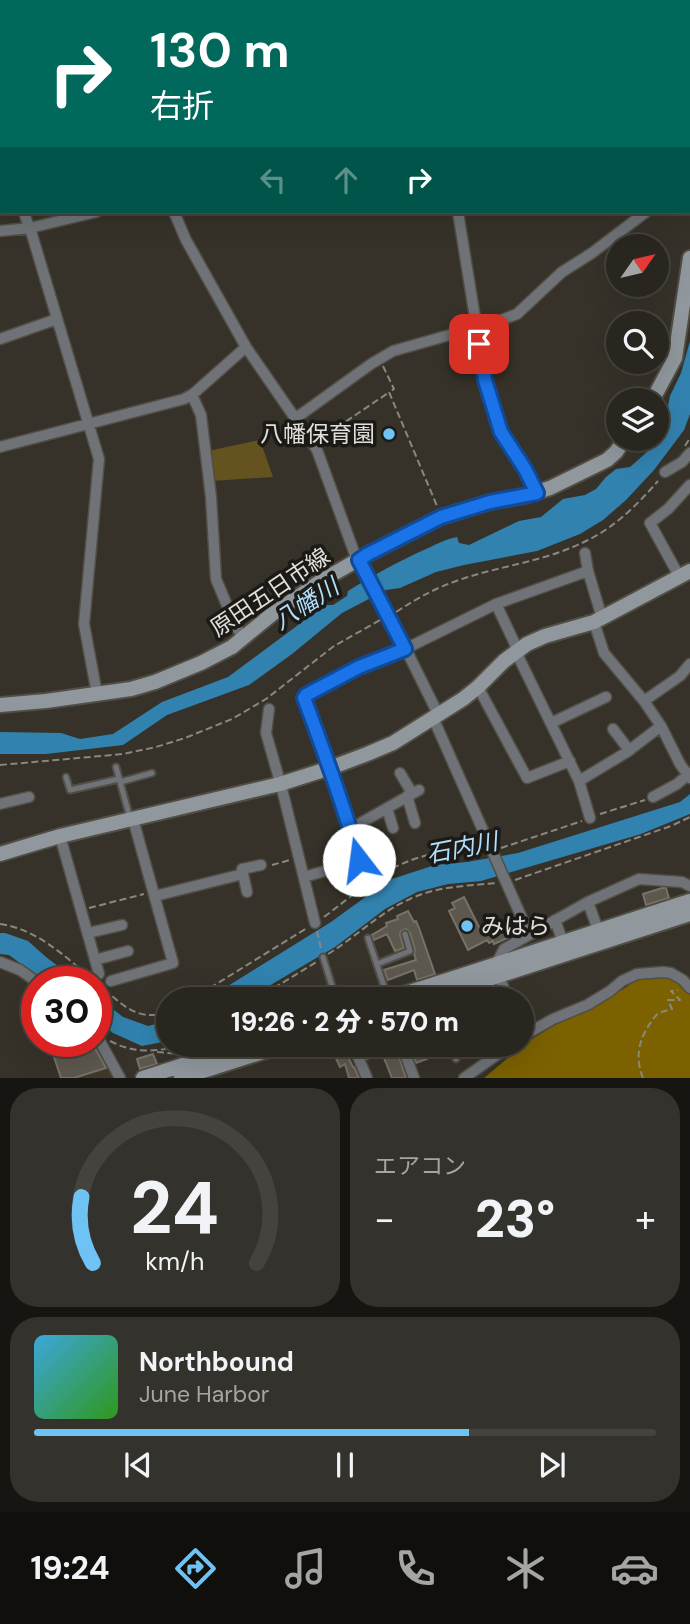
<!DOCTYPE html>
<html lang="ja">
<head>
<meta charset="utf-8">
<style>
	:root { --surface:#28261f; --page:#34322c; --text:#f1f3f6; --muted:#a5a5a4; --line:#44433d; --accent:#6fc2f4 }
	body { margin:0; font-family:"DM Sans","Noto Sans JP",sans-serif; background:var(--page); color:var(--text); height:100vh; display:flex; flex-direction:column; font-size:26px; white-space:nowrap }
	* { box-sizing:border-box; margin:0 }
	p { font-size:23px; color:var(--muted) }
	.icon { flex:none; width:38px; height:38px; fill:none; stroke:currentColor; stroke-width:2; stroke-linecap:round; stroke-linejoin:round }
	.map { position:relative; height:1078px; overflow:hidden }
	.details { display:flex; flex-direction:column; gap:10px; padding:10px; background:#161511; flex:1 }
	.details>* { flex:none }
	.banner { position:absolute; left:0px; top:0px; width:691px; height:214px; box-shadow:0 7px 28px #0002,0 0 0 2px var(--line); background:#00695c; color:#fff; overflow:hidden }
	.needle { width:46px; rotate:56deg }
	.fabs { position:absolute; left:606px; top:234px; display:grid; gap:14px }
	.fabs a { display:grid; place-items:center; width:63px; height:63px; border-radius:50%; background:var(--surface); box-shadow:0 7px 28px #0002,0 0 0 2px var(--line); font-size:35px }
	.speed { position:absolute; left:21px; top:966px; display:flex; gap:14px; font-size:35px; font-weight:700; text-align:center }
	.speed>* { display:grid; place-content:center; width:91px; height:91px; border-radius:50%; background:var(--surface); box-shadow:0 7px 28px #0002,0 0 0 2px var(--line); line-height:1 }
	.speed .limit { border:10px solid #d22; background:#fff; color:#111 }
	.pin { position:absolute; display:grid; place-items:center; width:60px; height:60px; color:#fff; margin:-30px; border-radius:14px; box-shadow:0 4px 10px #0006 }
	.me { position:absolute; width:77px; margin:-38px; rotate:345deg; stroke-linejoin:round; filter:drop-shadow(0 0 5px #0008) }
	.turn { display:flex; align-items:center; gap:24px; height:147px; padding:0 35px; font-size:32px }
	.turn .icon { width:91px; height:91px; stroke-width:2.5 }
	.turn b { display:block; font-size:49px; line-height:60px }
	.lanes { display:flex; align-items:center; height:66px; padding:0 35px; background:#0003; justify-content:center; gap:35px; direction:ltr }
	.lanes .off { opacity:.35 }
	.big { font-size:52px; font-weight:800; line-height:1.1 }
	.details .card { flex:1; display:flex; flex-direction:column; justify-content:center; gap:10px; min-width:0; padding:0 24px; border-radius:28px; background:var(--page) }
	.details .dial { align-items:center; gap:0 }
	.dial svg { height:182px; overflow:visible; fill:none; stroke:var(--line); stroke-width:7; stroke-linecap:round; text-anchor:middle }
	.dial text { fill:var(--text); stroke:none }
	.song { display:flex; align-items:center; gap:21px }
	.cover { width:84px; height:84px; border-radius:10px; background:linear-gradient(135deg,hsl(200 70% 55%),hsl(110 70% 35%)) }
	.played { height:7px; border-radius:4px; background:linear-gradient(90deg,var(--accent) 70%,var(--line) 70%) }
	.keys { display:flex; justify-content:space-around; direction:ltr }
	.heat { display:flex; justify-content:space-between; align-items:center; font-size:38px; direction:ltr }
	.details .tiles { flex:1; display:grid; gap:10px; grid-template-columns:1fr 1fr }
	.card:last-child { grid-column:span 2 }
	.trip { position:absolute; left:156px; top:987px; width:378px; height:70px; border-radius:35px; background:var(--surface); box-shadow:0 7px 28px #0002,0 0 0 2px var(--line); font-weight:800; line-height:70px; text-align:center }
	.dock { display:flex; height:112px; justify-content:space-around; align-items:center; background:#100f0c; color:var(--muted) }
	.dock .icon { width:49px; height:49px }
	.dock .active { color:var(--accent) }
	.dock b { font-size:32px; color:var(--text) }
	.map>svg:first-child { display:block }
	.built { fill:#3e3929 }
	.green { fill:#64531f }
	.forest { fill:#7b6100 }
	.water { fill:#3282af }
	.building { fill:#5c584e; stroke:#767267; stroke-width:2 }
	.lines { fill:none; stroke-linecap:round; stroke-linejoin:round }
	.lane-casing { stroke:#514e45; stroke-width:9 }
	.street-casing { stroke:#514e45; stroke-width:13 }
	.secondary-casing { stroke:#514e45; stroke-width:18 }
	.primary-casing { stroke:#514e45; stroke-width:19 }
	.path { stroke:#8a877f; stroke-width:2; stroke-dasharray:7 3.5; stroke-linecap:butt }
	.lane { stroke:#6f7377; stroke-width:5 }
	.street { stroke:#6f7377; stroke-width:10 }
	.secondary { stroke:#90989d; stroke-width:14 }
	.primary { stroke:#aab4ba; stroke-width:16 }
	.route-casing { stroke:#114b97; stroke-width:18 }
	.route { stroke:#1a73e8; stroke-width:12 }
	.poi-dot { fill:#6fc2f4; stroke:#1c1a16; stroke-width:2.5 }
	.labels { text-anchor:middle; stroke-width:7; stroke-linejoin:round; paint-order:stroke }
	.poi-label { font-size:23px; fill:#e1dfd9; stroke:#1c1a16; text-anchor:end }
	.street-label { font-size:23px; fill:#e1dfd9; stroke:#1c1a16 }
	.water-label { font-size:24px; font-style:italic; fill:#b0defc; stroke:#1c1a16 }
</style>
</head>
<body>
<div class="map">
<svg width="690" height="1078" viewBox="0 0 690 1078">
	<rect width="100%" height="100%" fill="#363229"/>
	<path class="built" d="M49 1041H92L114 1076 113 1078H61L54 1057 56 1055H54Z"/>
	<path class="green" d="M260 440 273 477 212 481 208 451Z"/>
	<path class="forest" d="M664 975 681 984 690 994V1078H484L526 1043 575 1012 591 1009 628 986 637 978Z"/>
	<path class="water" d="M690 341V414L684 430 654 470 626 500 603 520 580 534 537 551 464 565 436 572 400 588 386 590 342 613 292 654 249 685 167 715 123 745 46 754H0V732L61 733 80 739 113 734 162 702 228 677 325 605H333L347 596 348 591C374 575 399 561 426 549 437 544 446 539 457 537L459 543 469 545 519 521 541 517 563 499 585 495 596 489 606 477 616 469 630 467 647 452 657 439 665 421 670 396 681 373Z
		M690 794V814L641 834 481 881 448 884 417 892 385 909 335 947 247 999H207L331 922 389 880 435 865 467 862 518 853 680 802Z
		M0 933H5L28 941 46 957 79 982H46L9 955 0 954Z
		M96 996 123 1017 148 1026 168 1021V1041L142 1046 113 1033 96 1019Z"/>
	<path class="building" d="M662 888H666L669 898 646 905 643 894Z
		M464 897 482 933 501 924 505 932 517 925 520 932 494 944 493 941 489 943 487 940 468 950 449 911 455 908 452 903Z
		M408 911 414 922 416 921 419 928 435 974 417 980 414 970 388 980 384 970 416 960 414 954 415 950 410 933 406 929 401 931 400 935 404 948 395 951 387 934 374 940 372 935 387 926 386 923 398 919 397 916Z
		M91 1041 106 1068 74 1078H61L54 1057Z
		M361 1045H395L406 1078H392L382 1053 367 1059Z
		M410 1045H423L422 1046 427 1059 416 1063Z
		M343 1047 353 1067H354L359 1078H349L345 1064 340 1067 333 1052Z
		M153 1054 157 1064 140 1069 137 1059Z"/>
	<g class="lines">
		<g class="lane-casing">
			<path id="lane" d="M116 767 130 818
				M66 777 70 790 119 779
				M120 782 152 773
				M368 938 388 998
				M323 957 336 999
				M377 964 410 951 405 934
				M451 1045 456 1059"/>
		</g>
		<g class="street-casing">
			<path id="street" d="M278 0V2
				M671 0 672 2
				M198 2 200 0
				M471 2 472 0
				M690 190V189
				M24 212 29 228
				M174 212 186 240 246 347 317 450 354 552 388 613 438 714 434 720 529 934
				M458 212 485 380 504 437 525 469 537 493
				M30 228 99 459 84 624 97 694
				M0 231 30 228 96 212
				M0 339 57 319
				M192 395 201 415 211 497 216 579 236 627 244 638
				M296 418 371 364 393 351 499 321 517 314 562 272 592 253 646 212
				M0 447 184 399 193 394 246 347
				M665 472 682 462 690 453
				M585 553 588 571 602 618
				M679 576 650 523 668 509 690 485
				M496 604 515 644 516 652 579 781 590 818
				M594 622 604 653 644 701 661 726 680 764 690 778
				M478 687 527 778 570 761
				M644 701 680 676 690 664
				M269 709 266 733 282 789 315 923
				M551 723 606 697
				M613 729 629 750
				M400 773 412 793
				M579 781 627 752 661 726
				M407 796 415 823
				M653 797 677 784 690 773
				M0 804 29 797
				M387 808 393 828
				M350 829 419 790
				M60 836 99 974
				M243 874 247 892
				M304 877 359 861C344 805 324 751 304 698L306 695 359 667 405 649 496 604 588 571
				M155 896 243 874 242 869 261 865
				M588 902 598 930
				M555 920 563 942
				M88 933 122 925
				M95 960 128 951
				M0 962 20 970 37 982
				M111 981 173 963 133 819
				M508 999 495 966 504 949 588 902 639 879 682 882 690 886
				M522 1032 523 1036 553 1019 587 1005 610 991 622 981 637 974 663 972 671 973 683 980 690 988
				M96 1034 120 1078
				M353 1045 367 1078
				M402 1045 414 1078
				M464 1078 511 1045"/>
		</g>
		<g class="secondary-casing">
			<path id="secondary" d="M6 2V0
				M652 401 675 358 690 258
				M0 705 46 701 131 689 155 682 201 663 232 647 271 615 321 581 368 554 441 517 490 502 524 496 550 488 607 460 616 452 625 439
				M0 854 60 836 280 784 330 768 367 754 393 743 463 699 478 687 504 661 527 644 545 636 594 622 690 571
				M387 999C488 968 589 933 690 901
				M427 999 690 914
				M143 1078 245 1045
				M181 1078 285 1045"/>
		</g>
		<g class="primary-casing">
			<path id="primary" d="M81 2 97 0
				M0 11 2 10"/>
		</g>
		<path class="path" d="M383 366 394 389 389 392 437 506
			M320 439 388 393
			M685 446 690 438
			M396 612C418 598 433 589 459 580 502 565 545 562 588 540 615 527 639 503 658 481
			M0 765 123 754 156 747 185 738 232 719 266 699 334 646 382 619
			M600 814 645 800
			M501 848 582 821
			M272 865 290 860
			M515 880 671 826 690 817
			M89 908 144 894
			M324 917C360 890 390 861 438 853 452 851 467 851 482 850
			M0 924C36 929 62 954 90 977
			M317 931 321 949
			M328 954C356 937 380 912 410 899 437 886 467 886 496 883
			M97 982C119 1002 136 1023 168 1012
			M192 999 307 928
			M256 999 318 961
			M110 1041C133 1053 156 1053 180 1045
			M157 1052 180 1054
			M185 1052 193 1045
			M643 1078C633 1053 641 1033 658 1013L672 1009 668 1000H680L671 991 678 990"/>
		<use href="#lane" class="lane"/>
		<use href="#street" class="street"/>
		<use href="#secondary" class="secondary"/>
		<use href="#primary" class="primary"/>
	</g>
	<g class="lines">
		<g class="route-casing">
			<path id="route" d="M359 860C344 805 324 751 304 698L306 695 359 667 405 649 359 560 368 554 441 517 490 502 537 493 525 469 501 432 485 380 479 344"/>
		</g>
		<use href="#route" class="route"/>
	</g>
	<g class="poi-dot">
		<circle cx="389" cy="434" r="7"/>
		<circle cx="467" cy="926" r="7"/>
	</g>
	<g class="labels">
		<g class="poi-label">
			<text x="375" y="442">八幡保育園</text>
			<text x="481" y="934" text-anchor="start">みはら</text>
		</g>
		<g class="street-label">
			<text transform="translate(270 592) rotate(-34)" y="8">原田五日市線</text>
		</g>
		<g class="water-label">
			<text transform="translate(306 604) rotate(-33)" y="8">八幡川</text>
			<text transform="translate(462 848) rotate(-11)" y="8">石内川</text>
		</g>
	</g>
</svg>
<div class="fabs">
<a><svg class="needle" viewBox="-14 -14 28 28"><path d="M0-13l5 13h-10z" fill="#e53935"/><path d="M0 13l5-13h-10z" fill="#a5a5a4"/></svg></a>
<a><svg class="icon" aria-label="search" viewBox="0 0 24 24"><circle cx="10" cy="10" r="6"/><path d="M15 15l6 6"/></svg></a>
<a><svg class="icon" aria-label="layers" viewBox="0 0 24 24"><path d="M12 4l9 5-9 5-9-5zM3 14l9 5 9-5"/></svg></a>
</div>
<div class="speed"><div class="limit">30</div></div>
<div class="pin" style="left:479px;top:344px;background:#d93025"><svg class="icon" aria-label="arrive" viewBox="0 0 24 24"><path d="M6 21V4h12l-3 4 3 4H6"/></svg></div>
<svg class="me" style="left:359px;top:860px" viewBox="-20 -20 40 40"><circle r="19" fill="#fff"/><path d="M0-13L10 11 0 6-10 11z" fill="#1a73e8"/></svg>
<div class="trip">19:26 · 2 分 · 570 m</div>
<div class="banner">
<div class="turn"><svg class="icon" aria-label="right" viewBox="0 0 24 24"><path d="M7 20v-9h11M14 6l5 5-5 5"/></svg><div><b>130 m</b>右折</div></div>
<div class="lanes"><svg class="icon off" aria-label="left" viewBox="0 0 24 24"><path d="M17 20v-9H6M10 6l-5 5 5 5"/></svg><svg class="icon off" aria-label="ahead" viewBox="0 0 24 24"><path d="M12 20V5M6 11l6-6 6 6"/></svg><svg class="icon" aria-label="right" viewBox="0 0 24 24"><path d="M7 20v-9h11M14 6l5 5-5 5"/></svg></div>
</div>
</div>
<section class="details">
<div class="tiles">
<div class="card dial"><svg viewBox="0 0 100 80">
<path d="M14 69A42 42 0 1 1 86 69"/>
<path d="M14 69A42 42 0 0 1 9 40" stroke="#6fc2f4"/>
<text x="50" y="56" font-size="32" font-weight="700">24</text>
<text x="50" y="72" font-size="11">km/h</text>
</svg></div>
<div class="card"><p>エアコン</p>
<div class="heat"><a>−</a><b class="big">23°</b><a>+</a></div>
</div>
<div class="card">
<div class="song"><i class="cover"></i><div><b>Northbound</b><p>June Harbor</p></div></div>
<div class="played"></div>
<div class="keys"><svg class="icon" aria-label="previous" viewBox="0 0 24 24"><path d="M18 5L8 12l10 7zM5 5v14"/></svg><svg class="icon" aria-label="pause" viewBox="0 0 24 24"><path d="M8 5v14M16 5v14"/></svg><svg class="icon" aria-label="next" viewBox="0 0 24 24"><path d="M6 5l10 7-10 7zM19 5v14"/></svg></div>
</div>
</div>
</section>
<nav class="dock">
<b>19:24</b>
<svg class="icon active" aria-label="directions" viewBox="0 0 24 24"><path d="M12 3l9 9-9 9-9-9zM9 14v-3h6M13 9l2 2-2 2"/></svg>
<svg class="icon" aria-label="music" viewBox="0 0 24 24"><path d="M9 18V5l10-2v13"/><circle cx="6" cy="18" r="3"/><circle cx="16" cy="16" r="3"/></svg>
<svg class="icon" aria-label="phone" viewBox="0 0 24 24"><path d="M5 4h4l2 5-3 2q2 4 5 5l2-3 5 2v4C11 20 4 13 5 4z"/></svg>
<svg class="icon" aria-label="climate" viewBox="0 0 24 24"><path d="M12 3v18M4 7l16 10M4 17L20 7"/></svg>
<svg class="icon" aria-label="car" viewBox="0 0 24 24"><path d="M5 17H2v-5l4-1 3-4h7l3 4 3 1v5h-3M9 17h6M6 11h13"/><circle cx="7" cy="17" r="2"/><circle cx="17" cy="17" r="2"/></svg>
</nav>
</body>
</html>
